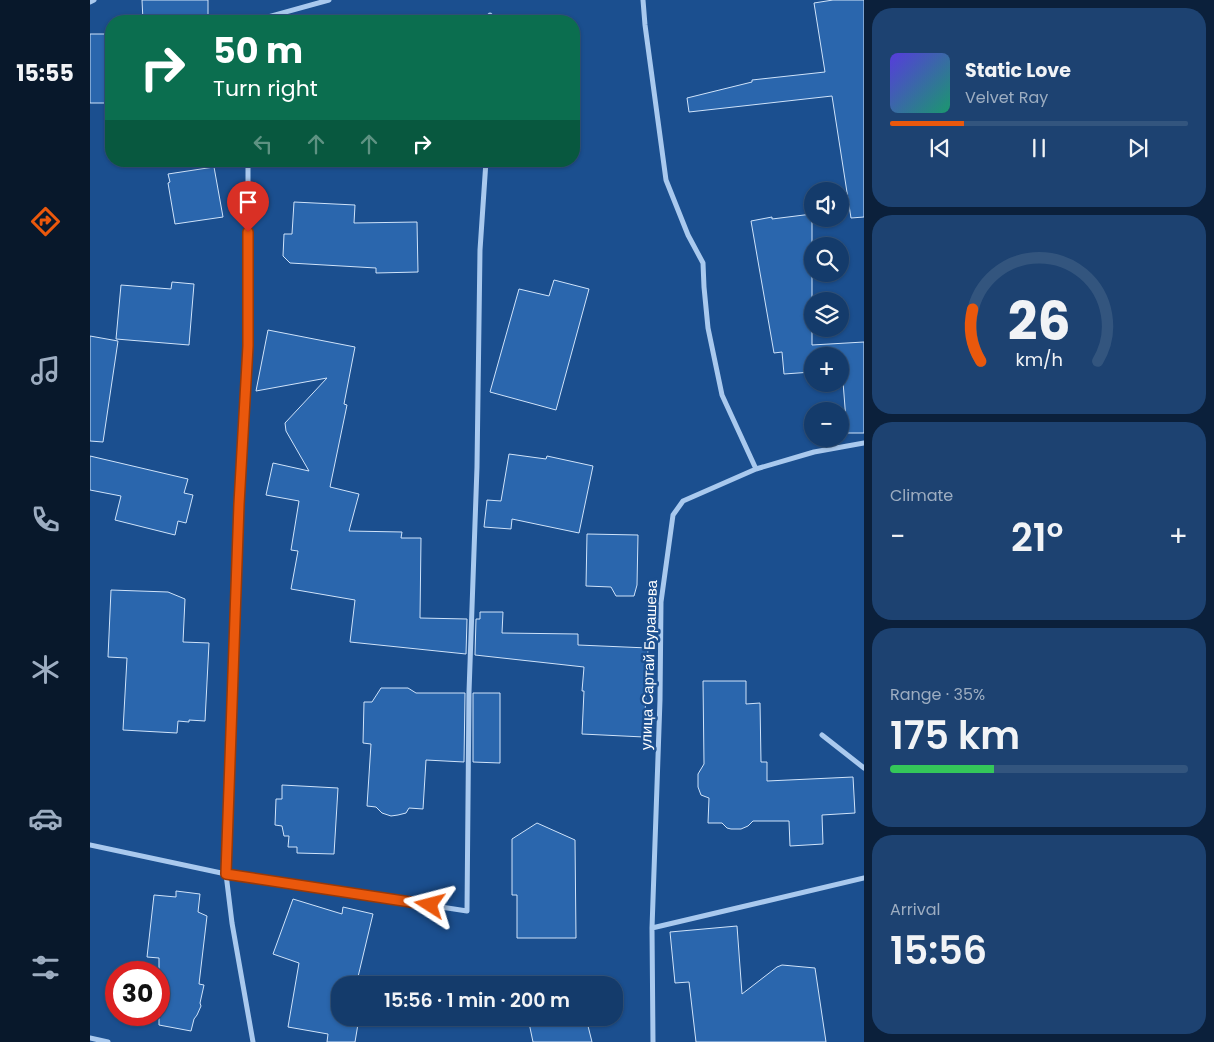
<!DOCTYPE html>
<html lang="en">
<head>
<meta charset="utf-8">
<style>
	:root { --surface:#143b6b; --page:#1d4271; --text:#f1f3f6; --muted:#9dadc1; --line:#33557e; --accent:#ea580c }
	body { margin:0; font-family:Poppins,sans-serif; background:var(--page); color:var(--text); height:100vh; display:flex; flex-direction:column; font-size:19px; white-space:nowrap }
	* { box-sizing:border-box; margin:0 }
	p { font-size:16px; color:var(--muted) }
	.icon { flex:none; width:28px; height:28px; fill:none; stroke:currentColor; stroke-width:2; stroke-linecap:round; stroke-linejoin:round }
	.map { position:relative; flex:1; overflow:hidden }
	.details { display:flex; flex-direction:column; gap:8px; padding:8px; background:#0b203b; width:350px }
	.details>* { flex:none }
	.banner { position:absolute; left:15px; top:15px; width:475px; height:152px; border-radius:20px; box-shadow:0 1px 4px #0004,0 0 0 1px var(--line); background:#0b6e4f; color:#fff; overflow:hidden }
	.buttons { position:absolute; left:714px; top:182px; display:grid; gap:10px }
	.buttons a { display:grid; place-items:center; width:45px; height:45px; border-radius:50%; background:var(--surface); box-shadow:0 1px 4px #0004,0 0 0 1px var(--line); font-size:25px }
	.speed { position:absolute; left:15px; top:961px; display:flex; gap:10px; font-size:25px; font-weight:700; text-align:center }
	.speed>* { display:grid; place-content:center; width:65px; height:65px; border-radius:50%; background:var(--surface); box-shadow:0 1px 4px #0004,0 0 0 1px var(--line); line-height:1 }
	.speed .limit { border:8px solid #d22; background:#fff; color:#111 }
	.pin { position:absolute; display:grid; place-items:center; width:42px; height:42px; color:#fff; margin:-51px -21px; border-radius:50% 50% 50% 0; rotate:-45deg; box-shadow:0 0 5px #0007 }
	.pin .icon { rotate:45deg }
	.me { position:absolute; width:55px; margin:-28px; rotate:279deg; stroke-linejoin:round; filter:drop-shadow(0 0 4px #0008) }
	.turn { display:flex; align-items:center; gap:18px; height:105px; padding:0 25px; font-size:22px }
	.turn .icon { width:65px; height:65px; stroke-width:2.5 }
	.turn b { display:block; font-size:35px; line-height:42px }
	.lanes { display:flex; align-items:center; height:48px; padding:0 25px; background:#0003; justify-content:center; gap:25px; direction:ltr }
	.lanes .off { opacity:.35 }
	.big { font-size:38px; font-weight:600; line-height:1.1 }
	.details .tile { flex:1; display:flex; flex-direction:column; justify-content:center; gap:8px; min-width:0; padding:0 18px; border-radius:20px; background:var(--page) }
	.details .dial { align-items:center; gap:0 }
	.dial svg { height:130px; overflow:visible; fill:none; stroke:var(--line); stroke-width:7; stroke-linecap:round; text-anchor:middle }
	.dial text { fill:var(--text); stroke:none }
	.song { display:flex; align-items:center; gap:15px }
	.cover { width:60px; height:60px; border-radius:8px; background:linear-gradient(135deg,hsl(250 70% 55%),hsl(160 70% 35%)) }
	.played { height:5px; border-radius:2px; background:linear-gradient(90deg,var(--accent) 25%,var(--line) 25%) }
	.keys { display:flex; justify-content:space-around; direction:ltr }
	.heat { display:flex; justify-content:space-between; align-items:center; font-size:28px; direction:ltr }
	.charge { height:8px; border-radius:4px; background:linear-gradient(90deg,#34c759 35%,var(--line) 0) }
	.trip { position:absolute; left:241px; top:976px; width:292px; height:50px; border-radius:20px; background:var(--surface); box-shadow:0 1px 4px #0004,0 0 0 1px var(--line); font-weight:600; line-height:50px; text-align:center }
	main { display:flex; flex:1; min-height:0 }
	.menu { display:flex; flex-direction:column; width:90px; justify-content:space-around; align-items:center; background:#08182b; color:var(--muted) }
	.menu .icon { width:35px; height:35px }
	.menu .selected { color:var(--accent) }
	.menu b { font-size:22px; color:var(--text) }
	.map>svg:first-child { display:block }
	.building { fill:#2a66ad; stroke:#cfe3fa }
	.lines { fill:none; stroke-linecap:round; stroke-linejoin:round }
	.minor { stroke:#a9c9ee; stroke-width:5 }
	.route-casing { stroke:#983908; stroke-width:12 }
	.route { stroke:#ea580c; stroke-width:9 }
	.labels { text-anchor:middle; stroke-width:5; stroke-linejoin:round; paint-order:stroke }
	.street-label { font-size:15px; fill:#fff; stroke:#1b4f8f }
</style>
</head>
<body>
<main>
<nav class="menu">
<b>15:55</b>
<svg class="icon selected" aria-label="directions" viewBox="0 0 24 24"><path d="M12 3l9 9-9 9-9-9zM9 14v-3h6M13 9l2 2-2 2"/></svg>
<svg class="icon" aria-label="music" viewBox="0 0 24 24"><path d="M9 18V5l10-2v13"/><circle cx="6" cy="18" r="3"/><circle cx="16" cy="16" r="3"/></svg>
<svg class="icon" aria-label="phone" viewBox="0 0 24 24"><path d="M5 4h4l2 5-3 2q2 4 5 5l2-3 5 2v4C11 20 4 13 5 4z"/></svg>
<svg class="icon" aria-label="climate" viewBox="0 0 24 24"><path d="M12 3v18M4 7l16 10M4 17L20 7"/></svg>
<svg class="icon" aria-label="car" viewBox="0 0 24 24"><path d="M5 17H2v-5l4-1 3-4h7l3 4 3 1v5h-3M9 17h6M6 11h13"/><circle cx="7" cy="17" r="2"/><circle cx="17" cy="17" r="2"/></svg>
<svg class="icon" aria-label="filters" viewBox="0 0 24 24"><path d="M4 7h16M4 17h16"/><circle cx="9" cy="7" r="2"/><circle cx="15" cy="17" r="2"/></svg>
</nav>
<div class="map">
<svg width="774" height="1042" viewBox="0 0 774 1042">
	<rect width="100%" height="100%" fill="#1b4f8f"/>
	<path class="building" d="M52 0H118V21H53Z
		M743 0H774V217L761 218 742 96 599 112 597 98 662 82V80L735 72 724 3Z
		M0 34H21V103H0Z
		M124 167 133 217 85 224 78 183 80 182 78 174Z
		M204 202 265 205 264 223 327 222 328 272 286 273V268L200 263 193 256 194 234H202Z
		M722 214V345L774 342V433H757L752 369H750V356H722V372L694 374 692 352 684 353 661 221 682 217V219Z
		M464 280 499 289 466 410 400 392 429 289 459 296Z
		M82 282 104 284 99 345 26 339 31 285 81 289Z
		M178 330 265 347 254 404 257 405 240 487 269 494 259 531 312 532 311 538H331L330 618 377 619 376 654 260 642 265 600 201 589 208 551 201 550 209 501 176 495 183 463 219 471 196 431 195 423 237 378 166 391Z
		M0 336 28 341 13 442 0 441Z
		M419 454 456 459 457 456 503 466 489 533 422 519 421 529 394 527 397 500 411 501Z
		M0 456 98 479 94 493 103 495 96 523 88 521 85 535 25 520 31 496 0 490Z
		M497 534 548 535 547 585 544 596H526L521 587 496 586Z
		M21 590 78 592 95 599 93 642 119 643 115 721 99 720V722L88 721 87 733 33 730 37 658 18 657Z
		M390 612H413L412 633 488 634V645L558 648 554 737 492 734 494 691H492L494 667 385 655 386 619H390Z
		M613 681H656V704L670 703 671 762H677V781L763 777 765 813 732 815 733 844 700 846 699 821H663L658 826 651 829H641L637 828 632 823H618L619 798 611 795 608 787V774L614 764Z
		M291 688H318L326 693H375L374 762 336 760 333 809 319 808 316 813 308 815 301 816 292 813 286 807 277 806 281 744 273 743 274 702H282Z
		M383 693H410V763L383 762Z
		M192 785 248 788 244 854 207 853V847H198L199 836H194L192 826 185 825 186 799H192Z
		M447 823 485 840 486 938H427V895H422V839Z
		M86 891 110 894 108 912 117 916 109 984 114 985 110 1003 111 1006 107 1015 104 1019 101 1031 69 1025V958L57 957 64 895 86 897Z
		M203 899 252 914 253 907 283 914 267 981 271 982 270 985H250V1018H269L265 1042H237L238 1034 198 1027 209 963 183 954Z
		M647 926 652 994 687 967 692 965 725 968 736 1042H606L599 982 585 983 580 932Z
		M438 1018H496L502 1042H443Z"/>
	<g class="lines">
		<path class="minor" d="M553 0 555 25 576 180 598 235 613 263 614 287 618 328 632 395 666 469 593 501 583 515 571 602 570 700 562 928 563 1042
			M0 2 4 0
			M163 21 239 0
			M400 21V15
			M158 161V346L149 504 136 874 142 923 163 1042
			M666 469 724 452 774 443
			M732 735 774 768
			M0 845 136 874 377 911 379 692 387 467 390 250 396 161
			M562 928 774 878
			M0 1038 18 1042"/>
	</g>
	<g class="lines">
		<g class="route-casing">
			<path id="route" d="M158 232V346L149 504 136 874 340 905"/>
		</g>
		<use href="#route" class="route"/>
	</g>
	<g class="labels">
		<g class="street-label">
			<text transform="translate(559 665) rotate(-88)" y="5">улица Сартай Бурашева</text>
		</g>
	</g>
</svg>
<div class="buttons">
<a><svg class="icon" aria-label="sound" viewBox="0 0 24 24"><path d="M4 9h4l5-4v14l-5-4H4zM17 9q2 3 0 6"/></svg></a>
<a><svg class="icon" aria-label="search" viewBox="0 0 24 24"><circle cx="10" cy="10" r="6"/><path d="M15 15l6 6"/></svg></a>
<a><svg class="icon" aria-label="layers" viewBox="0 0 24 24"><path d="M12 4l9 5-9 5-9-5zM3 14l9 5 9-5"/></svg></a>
<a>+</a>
<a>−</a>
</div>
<div class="speed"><div class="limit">30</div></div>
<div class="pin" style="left:158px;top:232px;background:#d93025"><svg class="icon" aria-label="arrive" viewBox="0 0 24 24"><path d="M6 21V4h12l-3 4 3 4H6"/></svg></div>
<svg class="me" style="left:340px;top:905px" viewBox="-20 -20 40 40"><path d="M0-17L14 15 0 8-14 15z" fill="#ea580c" stroke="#fff" stroke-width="4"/></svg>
<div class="trip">15:56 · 1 min · 200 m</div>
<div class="banner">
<div class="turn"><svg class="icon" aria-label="right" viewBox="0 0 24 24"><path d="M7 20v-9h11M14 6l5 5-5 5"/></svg><div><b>50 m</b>Turn right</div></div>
<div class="lanes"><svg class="icon off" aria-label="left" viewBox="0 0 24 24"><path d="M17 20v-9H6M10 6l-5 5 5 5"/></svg><svg class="icon off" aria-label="ahead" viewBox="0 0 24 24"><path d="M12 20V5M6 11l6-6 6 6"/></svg><svg class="icon off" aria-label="ahead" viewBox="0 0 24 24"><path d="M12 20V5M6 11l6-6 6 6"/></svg><svg class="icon" aria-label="right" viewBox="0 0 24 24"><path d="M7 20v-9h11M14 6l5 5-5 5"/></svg></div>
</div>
</div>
<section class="details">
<div class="tile">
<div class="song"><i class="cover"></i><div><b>Static Love</b><p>Velvet Ray</p></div></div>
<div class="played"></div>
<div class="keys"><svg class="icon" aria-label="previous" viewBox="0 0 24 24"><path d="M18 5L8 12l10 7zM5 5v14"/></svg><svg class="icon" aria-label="pause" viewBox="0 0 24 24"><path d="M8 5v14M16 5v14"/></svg><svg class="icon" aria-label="next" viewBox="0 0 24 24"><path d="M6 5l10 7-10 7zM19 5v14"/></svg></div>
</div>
<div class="tile dial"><svg viewBox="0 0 100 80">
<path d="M14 69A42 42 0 1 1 86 69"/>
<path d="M14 69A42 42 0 0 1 9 37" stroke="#ea580c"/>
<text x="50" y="56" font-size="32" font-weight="700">26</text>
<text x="50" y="72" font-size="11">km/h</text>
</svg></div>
<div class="tile"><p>Climate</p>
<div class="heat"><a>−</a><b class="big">21°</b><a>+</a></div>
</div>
<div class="tile"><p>Range · 35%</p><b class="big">175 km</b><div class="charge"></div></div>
<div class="tile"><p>Arrival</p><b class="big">15:56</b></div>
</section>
</main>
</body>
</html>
